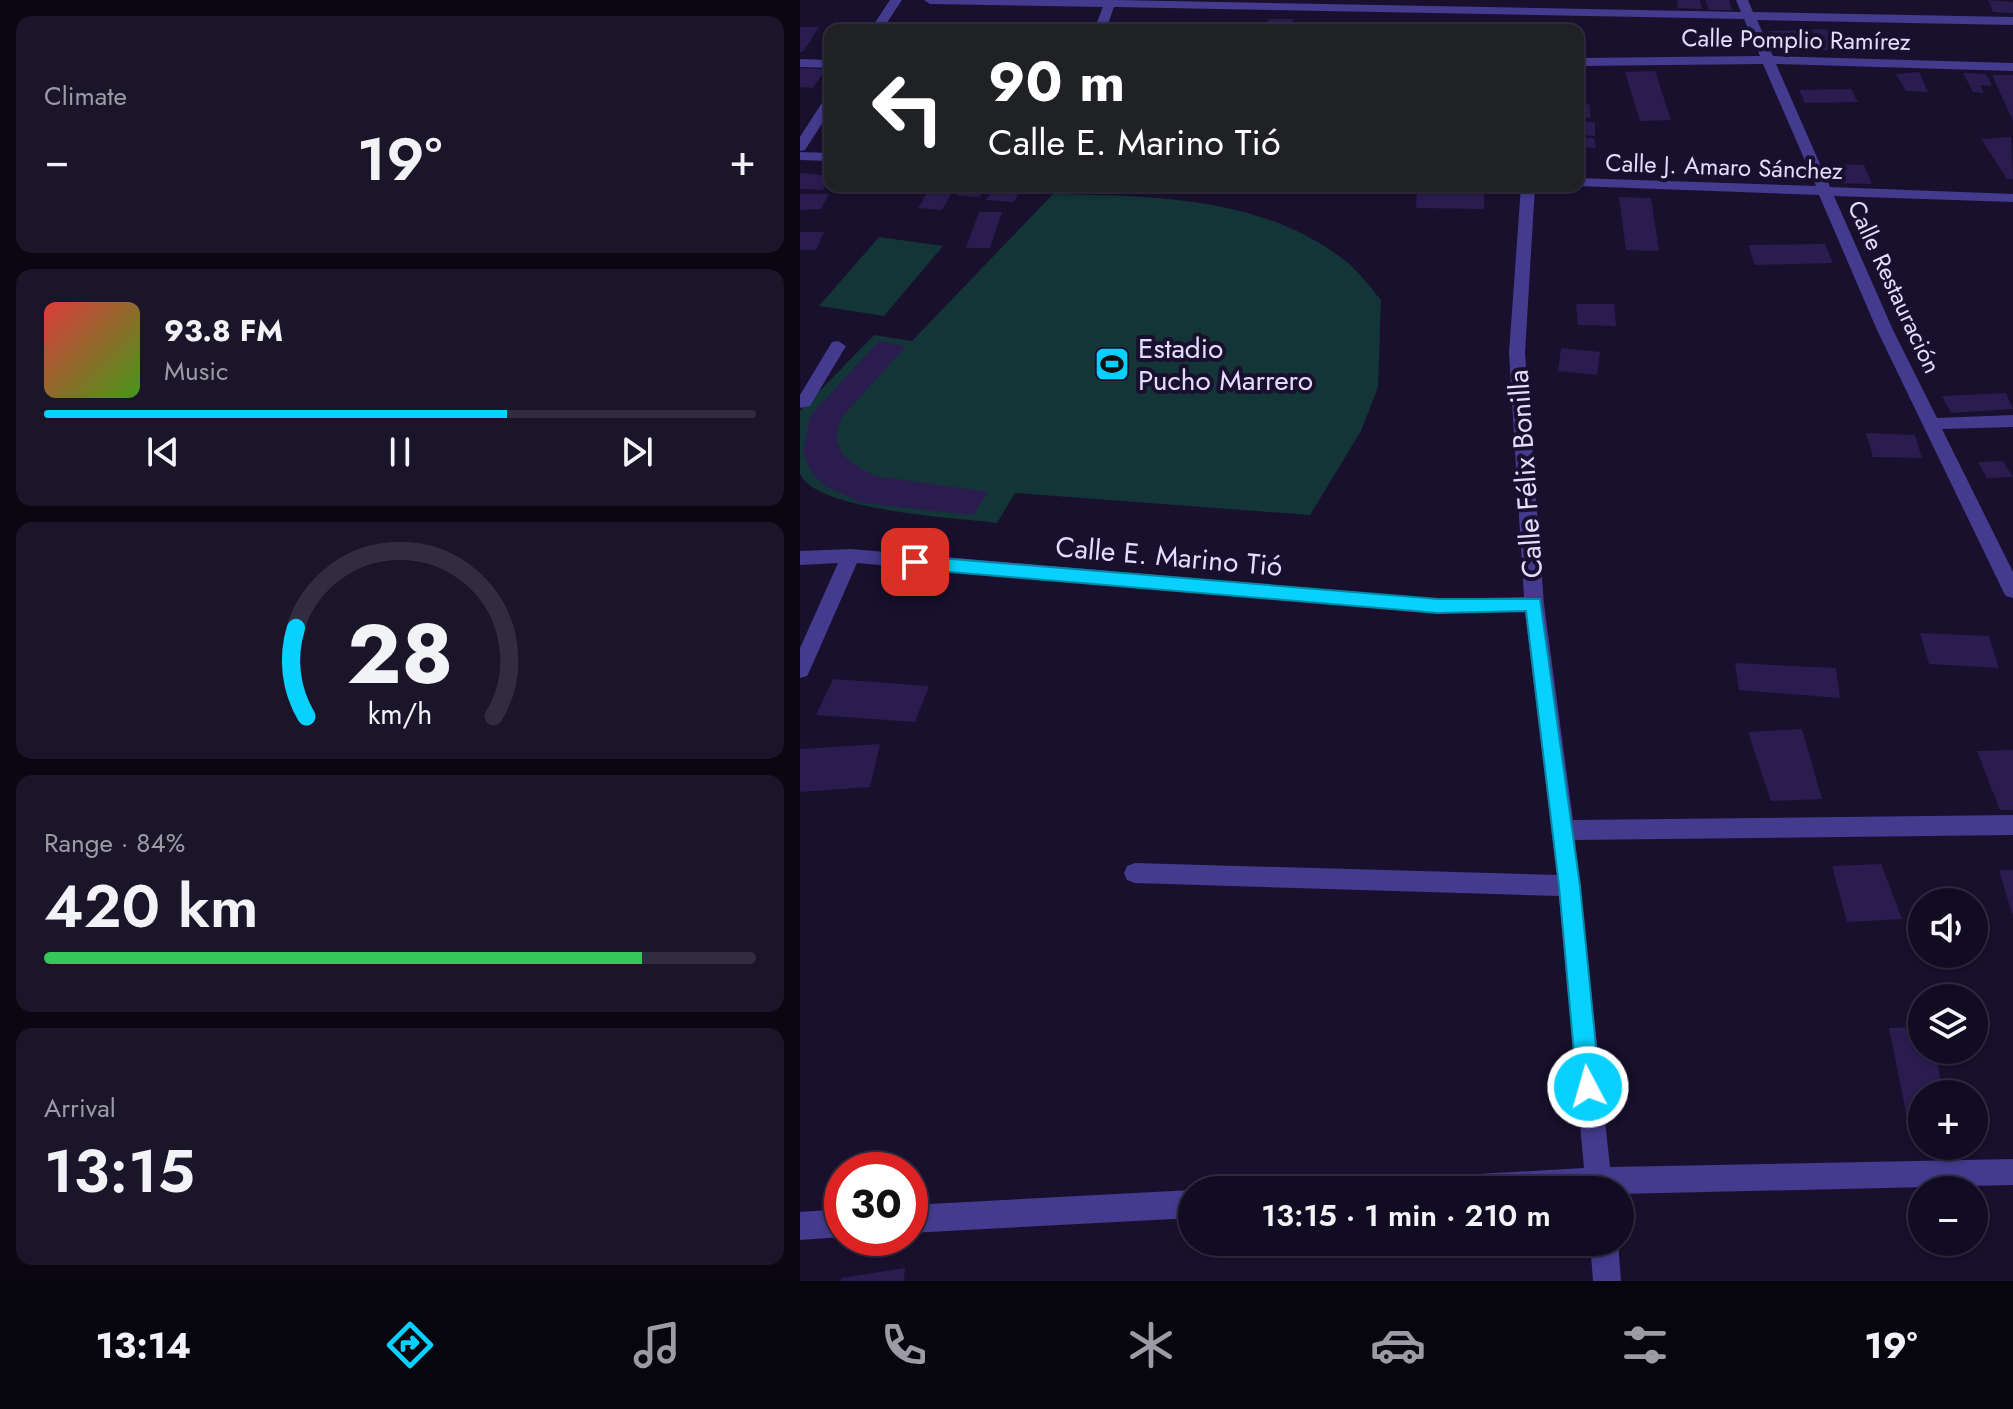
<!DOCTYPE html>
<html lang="en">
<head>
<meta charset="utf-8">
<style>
	:root { --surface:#120c22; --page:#1b152a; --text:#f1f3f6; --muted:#9c9ba5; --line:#312c40; --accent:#08d1ff }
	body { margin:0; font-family:Jost,sans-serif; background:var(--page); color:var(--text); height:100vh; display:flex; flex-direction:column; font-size:30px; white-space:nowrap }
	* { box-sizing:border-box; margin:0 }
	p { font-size:26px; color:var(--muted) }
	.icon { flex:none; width:44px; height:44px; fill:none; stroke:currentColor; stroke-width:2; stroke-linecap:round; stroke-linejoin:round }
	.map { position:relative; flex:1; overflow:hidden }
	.drawer { display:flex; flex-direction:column; gap:16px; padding:16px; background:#0a0713; width:800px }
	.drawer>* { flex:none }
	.top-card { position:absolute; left:24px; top:24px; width:760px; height:168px; border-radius:16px; box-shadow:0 2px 6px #0004,0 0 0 2px var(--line); background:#202124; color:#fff; overflow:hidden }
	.tools { position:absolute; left:1108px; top:888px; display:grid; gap:16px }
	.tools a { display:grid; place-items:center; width:80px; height:80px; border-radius:50%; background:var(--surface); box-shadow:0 2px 6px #0004,0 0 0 2px var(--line); font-size:40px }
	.speed { position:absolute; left:24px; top:1152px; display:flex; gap:16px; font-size:40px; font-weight:700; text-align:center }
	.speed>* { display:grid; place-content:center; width:104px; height:104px; border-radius:50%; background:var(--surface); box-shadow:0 2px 6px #0004,0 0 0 2px var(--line); line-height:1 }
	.speed .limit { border:12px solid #d22; background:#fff; color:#111 }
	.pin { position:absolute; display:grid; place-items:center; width:68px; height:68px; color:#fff; margin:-34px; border-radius:16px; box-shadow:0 4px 12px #0006 }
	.me { position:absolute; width:88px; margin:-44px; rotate:354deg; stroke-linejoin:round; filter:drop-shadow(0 0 6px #0008) }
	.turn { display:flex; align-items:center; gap:28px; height:168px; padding:0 32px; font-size:36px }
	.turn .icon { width:104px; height:104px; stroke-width:2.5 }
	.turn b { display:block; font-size:56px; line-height:68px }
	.big { font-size:60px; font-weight:600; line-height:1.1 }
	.drawer .widget { flex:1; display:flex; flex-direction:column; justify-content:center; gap:12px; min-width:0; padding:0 28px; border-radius:16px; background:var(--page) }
	.drawer .dial { align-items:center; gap:0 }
	.dial svg { height:208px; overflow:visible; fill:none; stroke:var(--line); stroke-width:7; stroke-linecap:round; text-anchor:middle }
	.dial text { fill:var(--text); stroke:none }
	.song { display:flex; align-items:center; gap:24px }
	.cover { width:96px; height:96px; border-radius:12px; background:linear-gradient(135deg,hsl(0 70% 55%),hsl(100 70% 35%)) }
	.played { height:8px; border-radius:4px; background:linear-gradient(90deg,var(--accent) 65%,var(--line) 65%) }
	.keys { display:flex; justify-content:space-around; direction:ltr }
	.heat { display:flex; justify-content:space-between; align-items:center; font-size:44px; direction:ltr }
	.charge { height:12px; border-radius:6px; background:linear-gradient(90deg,#34c759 84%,var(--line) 0) }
	.trip { position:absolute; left:378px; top:1176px; width:456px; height:80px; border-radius:40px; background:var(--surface); box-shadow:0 2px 6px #0004,0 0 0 2px var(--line); font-weight:600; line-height:80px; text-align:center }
	.tabs { display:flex; height:128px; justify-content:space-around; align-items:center; background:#07050e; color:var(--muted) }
	.tabs .icon { width:56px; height:56px }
	.tabs .current { color:var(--accent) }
	.tabs b { font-size:36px; color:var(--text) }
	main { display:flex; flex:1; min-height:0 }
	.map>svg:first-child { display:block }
	.green { fill:#133537 }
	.building { fill:#2a1c4f }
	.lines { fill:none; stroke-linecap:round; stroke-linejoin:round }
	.street { fill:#443a8e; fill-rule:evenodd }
	.route { fill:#08d1ff; stroke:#0588a6; stroke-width:2 }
	.labels { text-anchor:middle; stroke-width:8; stroke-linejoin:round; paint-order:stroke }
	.far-street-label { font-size:24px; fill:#e3dcff; stroke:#18102d }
	.poi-label { font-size:28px; fill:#e3dcff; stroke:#18102d; text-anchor:start }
	.street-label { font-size:28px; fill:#e3dcff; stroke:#18102d }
</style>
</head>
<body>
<main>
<section class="drawer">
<div class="widget"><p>Climate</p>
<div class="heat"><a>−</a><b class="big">19°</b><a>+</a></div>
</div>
<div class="widget">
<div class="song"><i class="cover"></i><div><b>93.8 FM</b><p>Music</p></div></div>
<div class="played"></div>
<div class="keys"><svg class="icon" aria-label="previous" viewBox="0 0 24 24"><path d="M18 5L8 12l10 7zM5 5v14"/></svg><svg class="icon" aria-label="pause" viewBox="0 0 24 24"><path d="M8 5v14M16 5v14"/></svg><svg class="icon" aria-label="next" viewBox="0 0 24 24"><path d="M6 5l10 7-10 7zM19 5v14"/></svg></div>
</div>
<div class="widget dial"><svg viewBox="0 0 100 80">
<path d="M14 69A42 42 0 1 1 86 69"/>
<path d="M14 69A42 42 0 0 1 10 35" stroke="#08d1ff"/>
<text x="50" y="56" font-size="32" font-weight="700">28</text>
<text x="50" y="72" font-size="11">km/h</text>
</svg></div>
<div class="widget"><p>Range · 84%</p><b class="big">420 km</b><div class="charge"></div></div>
<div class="widget"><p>Arrival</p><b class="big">13:15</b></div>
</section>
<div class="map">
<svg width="1213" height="1281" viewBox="0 0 1213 1281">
	<rect width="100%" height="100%" fill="#18102d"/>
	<path class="green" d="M253 194C352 196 460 196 543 259 557 269 569 286 581 300L578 387 561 431 510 515 215 493 197 523C160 518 13 511 0 473 0 459 0 426 0 411L74 335 112 341Z
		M79 237 143 246 84 316 19 306Z"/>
	<path class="building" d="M877 0H900L902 9 878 8Z
		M905 0H929L932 10H909Z
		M1188 0 1213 2V13L1193 12Z
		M468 19H493L491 30H465Z
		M0 27H19L3 52H0Z
		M1012 29 1040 30 1046 51 1018 50Z
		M1005 30 1013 44 996 45 1000 52H979L969 31Z
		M0 68 26 69 13 88 0 87Z
		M855 71 871 120 840 121 825 72Z
		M1119 72 1128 92 1106 91 1096 74Z
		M1163 73 1186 74 1192 86 1180 85 1184 93 1173 92Z
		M1192 75H1213V121Z
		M1051 89 1058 102 1005 103 999 90Z
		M778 104H789L791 118 778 117Z
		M778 121 795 122V136L778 135Z
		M1211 137 1213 179H1207L1181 139Z
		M778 138H794L796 148 778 147Z
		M816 159 846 160 848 175 818 174Z
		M1027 164 1064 165 1072 184 1035 183Z
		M0 173 30 176 23 190 0 189Z
		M131 186H156L142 210 118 208Z
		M162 186H185L180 197 157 196Z
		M194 186H223L214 202 186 200Z
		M617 186H684V209L616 208Z
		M0 194H29L21 209 0 210Z
		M819 197 851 198 859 251 826 250Z
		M179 212H202L190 248H166Z
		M0 232H24L16 250H0Z
		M1025 244 1033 263 955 265 948 245Z
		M776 304H814L816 326 778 325Z
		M79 341 106 346 43 416 37 430V443L45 457 61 469 76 476 188 492 173 515 63 503 25 486 13 475 3 453 10 416Z
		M761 348 800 352 797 375 758 371Z
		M1206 393 1213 409 1151 413 1142 396Z
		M1066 433 1115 435 1122 458 1073 457Z
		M1203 461 1213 477 1187 478 1178 462Z
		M1120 633 1189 636 1199 668 1129 664Z
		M935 663 1036 668 1040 698 939 690Z
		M33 679 129 686 115 722 16 715Z
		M1002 729 1022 799 971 801 948 732Z
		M80 744 70 787 0 792V749Z
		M1213 750V810H1200L1177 751Z
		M1081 864 1102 919 1047 922 1032 866Z
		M1199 870H1213V914H1212Z
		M1122 1027V1050H1135L1143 1094H1122V1122L1108 1123 1089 1028Z
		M105 1268 104 1281H41V1278Z"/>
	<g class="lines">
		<path class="street" d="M90 0H102L82 30H70Z
			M124 0H317L941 12 936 0H948L953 12 1213 17V25L957 20 973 56 1213 63V71L976 64 1030 187 1213 194V202L1034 196 1093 330 1137 418 1213 415V427L1142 429 1213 572V598L1206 596 1203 591 1077 330 1019 195 777 186 778 178 1016 186 963 64 778 66V58L960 56 944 19 314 7 306 30H294L303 7 130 4Z
			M0 59 30 60V68L0 67Z
			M30 97V111L5 150 0 151V137L25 98Z
			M0 152 30 153V161L0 160Z
			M721 186H735L725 353 744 604 773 820 1213 815V835L775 840 810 1167 1213 1159V1185L820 1194V1190H629L633 1180 643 1176 784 1168 759 896 335 883 327 880 324 873 327 866 335 863 757 875 725 612 638 613 57 563 10 670 7 676 0 678V648L38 563 0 565V551L51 549 638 599 724 597 709 353Z
			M38 341 46 346 10 406 0 408V395L32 342Z
			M392 1190V1218L110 1233V1205Z
			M42 1209V1237L0 1240V1212Z
			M790 1242H818L821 1281H793Z"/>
	</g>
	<path class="route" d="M115 556 638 599H740L780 886 800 1087 797 1095 788 1098 780 1095 777 1087 759 886 726 611 638 613 115 569 106 562Z"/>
	<defs>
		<g id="stadium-square" transform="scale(1.8)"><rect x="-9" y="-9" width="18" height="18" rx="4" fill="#08d1ff" stroke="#18102d"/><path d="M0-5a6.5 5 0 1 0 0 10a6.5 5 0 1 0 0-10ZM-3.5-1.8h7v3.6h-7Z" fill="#111"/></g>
	</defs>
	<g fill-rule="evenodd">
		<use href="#stadium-square" x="312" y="364"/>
	</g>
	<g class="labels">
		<g class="far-street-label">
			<text transform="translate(996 40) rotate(1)" y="8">Calle Pomplio Ramírez</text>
			<text transform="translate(924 167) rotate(2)" y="8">Calle J. Amaro Sánchez</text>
			<text transform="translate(1094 287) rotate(65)" y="8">Calle Restauración</text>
		</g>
		<g class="poi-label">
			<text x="338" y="358">Estadio<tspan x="338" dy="32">Pucho Marrero</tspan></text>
		</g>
		<g class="street-label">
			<text transform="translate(725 474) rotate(-94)" y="10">Calle Félix Bonilla</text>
			<text transform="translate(369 556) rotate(5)" y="10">Calle E. Marino Tió</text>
		</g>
	</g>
</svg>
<div class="tools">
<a><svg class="icon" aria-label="sound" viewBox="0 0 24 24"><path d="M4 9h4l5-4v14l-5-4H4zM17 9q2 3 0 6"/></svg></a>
<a><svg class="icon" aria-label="layers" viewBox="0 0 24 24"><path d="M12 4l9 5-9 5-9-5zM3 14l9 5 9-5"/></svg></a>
<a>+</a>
<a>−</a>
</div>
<div class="speed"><div class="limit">30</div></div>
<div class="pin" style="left:115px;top:562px;background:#d93025"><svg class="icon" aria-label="arrive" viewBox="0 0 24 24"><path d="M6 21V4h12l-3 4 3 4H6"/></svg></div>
<svg class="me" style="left:788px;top:1087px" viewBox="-20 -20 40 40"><circle r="17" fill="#08d1ff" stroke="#fff" stroke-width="3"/><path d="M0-11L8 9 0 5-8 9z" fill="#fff"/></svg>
<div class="trip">13:15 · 1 min · 210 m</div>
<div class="top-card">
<div class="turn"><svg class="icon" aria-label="left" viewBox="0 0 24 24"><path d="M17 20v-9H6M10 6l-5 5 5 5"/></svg><div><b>90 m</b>Calle E. Marino Tió</div></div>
</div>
</div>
</main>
<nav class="tabs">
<b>13:14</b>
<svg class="icon current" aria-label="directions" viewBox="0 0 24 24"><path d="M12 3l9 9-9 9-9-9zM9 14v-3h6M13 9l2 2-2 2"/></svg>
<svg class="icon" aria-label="music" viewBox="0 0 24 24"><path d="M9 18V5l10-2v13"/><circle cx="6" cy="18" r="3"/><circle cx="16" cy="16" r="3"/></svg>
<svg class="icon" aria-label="phone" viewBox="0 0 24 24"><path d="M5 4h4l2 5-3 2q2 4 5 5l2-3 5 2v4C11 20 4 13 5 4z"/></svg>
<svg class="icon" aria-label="climate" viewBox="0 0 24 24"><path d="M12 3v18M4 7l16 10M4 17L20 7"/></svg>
<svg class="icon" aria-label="car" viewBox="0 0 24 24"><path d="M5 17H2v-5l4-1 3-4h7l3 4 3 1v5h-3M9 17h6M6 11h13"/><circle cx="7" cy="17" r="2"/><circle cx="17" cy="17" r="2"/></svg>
<svg class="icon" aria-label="filters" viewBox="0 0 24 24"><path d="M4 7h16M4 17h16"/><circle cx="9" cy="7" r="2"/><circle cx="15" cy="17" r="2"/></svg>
<b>19°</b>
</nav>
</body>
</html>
